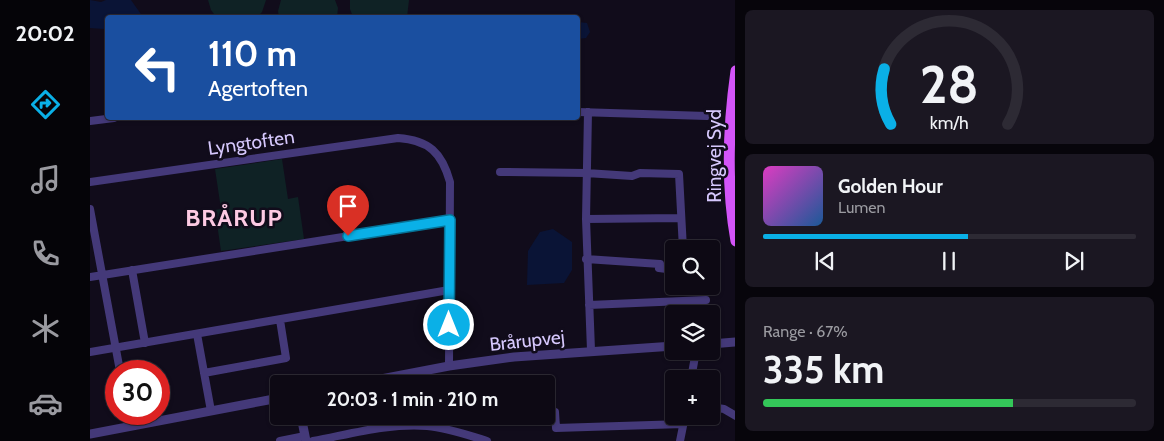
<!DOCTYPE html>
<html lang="en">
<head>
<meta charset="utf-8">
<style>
	:root { --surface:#0d0914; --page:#1b1722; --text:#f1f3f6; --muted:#9a9aa0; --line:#2d2a34; --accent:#0ab0e7 }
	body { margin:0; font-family:Cabin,sans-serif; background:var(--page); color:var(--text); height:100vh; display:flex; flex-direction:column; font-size:19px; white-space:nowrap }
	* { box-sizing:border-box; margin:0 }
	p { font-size:16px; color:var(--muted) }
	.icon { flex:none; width:28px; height:28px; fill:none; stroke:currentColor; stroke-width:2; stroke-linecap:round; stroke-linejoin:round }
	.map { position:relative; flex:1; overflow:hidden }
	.panel { display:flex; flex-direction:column; gap:10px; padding:10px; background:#07050b; width:429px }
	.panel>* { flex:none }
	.banner { position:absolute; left:15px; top:15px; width:475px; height:105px; border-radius:5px; box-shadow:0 1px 4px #0004,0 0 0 1px var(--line); background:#1a4fa0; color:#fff; overflow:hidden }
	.fabs { position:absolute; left:575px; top:240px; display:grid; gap:10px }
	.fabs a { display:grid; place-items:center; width:55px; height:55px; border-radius:5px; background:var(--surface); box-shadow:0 1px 4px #0004,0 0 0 1px var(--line); font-size:25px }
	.speed { position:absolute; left:15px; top:360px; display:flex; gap:10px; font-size:25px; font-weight:700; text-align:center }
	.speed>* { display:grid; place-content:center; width:65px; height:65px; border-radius:50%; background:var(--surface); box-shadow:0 1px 4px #0004,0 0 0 1px var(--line); line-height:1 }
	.speed .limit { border:8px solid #d22; background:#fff; color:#111 }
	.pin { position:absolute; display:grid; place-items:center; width:42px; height:42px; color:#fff; margin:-51px -21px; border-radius:50% 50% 50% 0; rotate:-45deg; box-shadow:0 0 5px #0007 }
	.pin .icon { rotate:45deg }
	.me { position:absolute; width:55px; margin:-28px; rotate:0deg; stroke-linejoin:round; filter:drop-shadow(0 0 4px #0008) }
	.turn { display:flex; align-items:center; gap:18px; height:105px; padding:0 20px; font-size:22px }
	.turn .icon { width:65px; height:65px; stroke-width:2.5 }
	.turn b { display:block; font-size:35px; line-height:42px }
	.big { font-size:38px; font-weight:700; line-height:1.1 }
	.panel .widget { flex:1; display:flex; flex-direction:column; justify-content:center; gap:8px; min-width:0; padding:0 18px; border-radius:8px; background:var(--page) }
	.panel .dial { align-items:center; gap:0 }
	.dial svg { height:130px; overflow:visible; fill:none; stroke:var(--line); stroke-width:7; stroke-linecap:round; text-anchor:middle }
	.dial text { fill:var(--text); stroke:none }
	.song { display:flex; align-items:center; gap:15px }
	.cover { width:60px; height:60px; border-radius:8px; background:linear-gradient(135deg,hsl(310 70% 55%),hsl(210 70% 35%)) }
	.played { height:5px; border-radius:2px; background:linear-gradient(90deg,var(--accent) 55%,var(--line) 55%) }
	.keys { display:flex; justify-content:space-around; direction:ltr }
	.charge { height:8px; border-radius:4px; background:linear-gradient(90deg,#34c759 67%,var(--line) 0) }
	.trip { position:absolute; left:180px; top:375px; width:285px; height:50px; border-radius:5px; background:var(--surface); box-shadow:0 1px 4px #0004,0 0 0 1px var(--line); font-weight:700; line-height:50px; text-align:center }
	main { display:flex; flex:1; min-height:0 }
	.tabs { display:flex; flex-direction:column; width:90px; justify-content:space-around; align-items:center; background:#050408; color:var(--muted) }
	.tabs .icon { width:35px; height:35px }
	.tabs .selected { color:var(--accent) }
	.tabs b { font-size:22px; color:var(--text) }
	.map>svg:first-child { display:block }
	.green { fill:#0f2225 }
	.water { fill:#0a1436 }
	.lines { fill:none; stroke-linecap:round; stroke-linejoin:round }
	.minor { stroke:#443979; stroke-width:8 }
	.tertiary { stroke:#443979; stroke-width:9 }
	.primary { stroke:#d354f8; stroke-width:11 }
	.route-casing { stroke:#067296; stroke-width:12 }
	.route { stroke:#0ab0e7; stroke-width:9 }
	.labels { text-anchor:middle; stroke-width:5; stroke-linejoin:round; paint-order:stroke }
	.street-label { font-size:19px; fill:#d6c8fd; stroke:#110c1b }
	.district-label { font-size:24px; font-weight:bold; letter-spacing:1px; fill:#fdcae3; stroke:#110c1b }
</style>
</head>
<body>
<main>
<nav class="tabs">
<b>20:02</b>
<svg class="icon selected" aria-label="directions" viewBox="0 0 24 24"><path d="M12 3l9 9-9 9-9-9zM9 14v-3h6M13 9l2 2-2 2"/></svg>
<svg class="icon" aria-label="music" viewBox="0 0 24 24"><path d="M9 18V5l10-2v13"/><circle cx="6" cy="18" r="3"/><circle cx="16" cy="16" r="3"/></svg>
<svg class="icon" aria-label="phone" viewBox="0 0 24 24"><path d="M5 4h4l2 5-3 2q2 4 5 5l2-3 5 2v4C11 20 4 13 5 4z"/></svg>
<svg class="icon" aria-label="climate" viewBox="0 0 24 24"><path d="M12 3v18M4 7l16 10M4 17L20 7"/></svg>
<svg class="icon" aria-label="car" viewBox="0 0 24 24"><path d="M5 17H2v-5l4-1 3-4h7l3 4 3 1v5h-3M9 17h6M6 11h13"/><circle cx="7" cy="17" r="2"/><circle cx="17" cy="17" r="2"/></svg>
</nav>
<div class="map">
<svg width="646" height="441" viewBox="0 0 646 441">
	<rect width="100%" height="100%" fill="#110c1b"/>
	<path class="green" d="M118 0H176L172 12 167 17 127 18 121 10Z
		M191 0H245L248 8 247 17H189L188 11Z
		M260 0H319L317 17H263L260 9Z
		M192 159 198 199 208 197 214 239 131 251 125 210 131 209 125 169Z"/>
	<path class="water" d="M0 0 11 2 16 0H41L53 17 18 18 17 31 14 29 0 28Z
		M488 22 497 23 500 32 496 38 488 39Z
		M463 229 482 242V270L474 283 437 285 438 251 450 232Z"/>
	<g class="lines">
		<path class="minor" d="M488 112 617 116
			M498 112 496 219 501 350
			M0 121 24 118
			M410 172 496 173 542 176 550 173 589 174 593 249
			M0 182 308 138C339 140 352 153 360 182L359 366
			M0 209 30 371
			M496 219 591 218
			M496 259 570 264 569 268 584 270
			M42 270 55 343
			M0 277 360 220
			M499 305 616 300
			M107 334 121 411
			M0 352 359 290
			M114 373 196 358 190 320
			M601 379 606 351
			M621 407 634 409 646 416
			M465 412 466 428 593 424
			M39 414 41 426
			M190 441 215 436
			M223 441C261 434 299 423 337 426 358 428 378 435 397 441
			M590 441 595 416"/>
		<path class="tertiary" d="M621 344 646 342
			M265 384 359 366 424 357 584 346
			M211 416 216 441
			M0 434 189 398"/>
		<path class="primary" d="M646 71C638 127 636 185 646 241"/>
	</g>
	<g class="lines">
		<g class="route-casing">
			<path id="route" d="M258 236 360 220 359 325"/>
		</g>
		<use href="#route" class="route"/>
	</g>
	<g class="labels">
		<g class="street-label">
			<text transform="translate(161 142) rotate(-8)" y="7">Lyngtoften</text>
			<text transform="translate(624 156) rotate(-90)" y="7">Ringvej Syd</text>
			<text transform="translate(437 340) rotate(-6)" y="7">Brårupvej</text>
		</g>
		<g class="district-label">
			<text x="144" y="226">BRÅRUP</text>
		</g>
	</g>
</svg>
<div class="fabs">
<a><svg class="icon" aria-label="search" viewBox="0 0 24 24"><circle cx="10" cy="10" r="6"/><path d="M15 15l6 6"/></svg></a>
<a><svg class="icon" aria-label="layers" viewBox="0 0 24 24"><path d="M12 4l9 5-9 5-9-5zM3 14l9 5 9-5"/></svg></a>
<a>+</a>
</div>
<div class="speed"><div class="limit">30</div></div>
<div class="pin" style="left:258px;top:236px;background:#d93025"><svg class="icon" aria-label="arrive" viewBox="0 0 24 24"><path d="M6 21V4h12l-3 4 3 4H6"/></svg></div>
<svg class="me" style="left:359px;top:325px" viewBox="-20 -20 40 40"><circle r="17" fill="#0ab0e7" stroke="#fff" stroke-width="3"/><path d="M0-11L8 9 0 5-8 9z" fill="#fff"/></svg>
<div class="trip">20:03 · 1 min · 210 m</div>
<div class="banner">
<div class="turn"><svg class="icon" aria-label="left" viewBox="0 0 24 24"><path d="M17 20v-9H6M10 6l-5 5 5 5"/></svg><div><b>110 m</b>Agertoften</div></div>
</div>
</div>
<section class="panel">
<div class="widget dial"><svg viewBox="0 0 100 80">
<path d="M14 69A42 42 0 1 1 86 69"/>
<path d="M14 69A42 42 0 0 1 10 35" stroke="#0ab0e7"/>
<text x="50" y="56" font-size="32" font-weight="700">28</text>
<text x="50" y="72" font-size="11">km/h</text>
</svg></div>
<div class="widget">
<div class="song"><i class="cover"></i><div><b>Golden Hour</b><p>Lumen</p></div></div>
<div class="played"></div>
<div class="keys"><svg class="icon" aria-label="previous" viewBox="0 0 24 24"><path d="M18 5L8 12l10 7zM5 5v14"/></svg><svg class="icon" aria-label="pause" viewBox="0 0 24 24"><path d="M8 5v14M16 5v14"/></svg><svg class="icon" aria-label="next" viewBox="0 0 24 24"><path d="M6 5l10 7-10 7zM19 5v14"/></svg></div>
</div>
<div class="widget"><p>Range · 67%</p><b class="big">335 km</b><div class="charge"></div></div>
</section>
</main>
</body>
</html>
